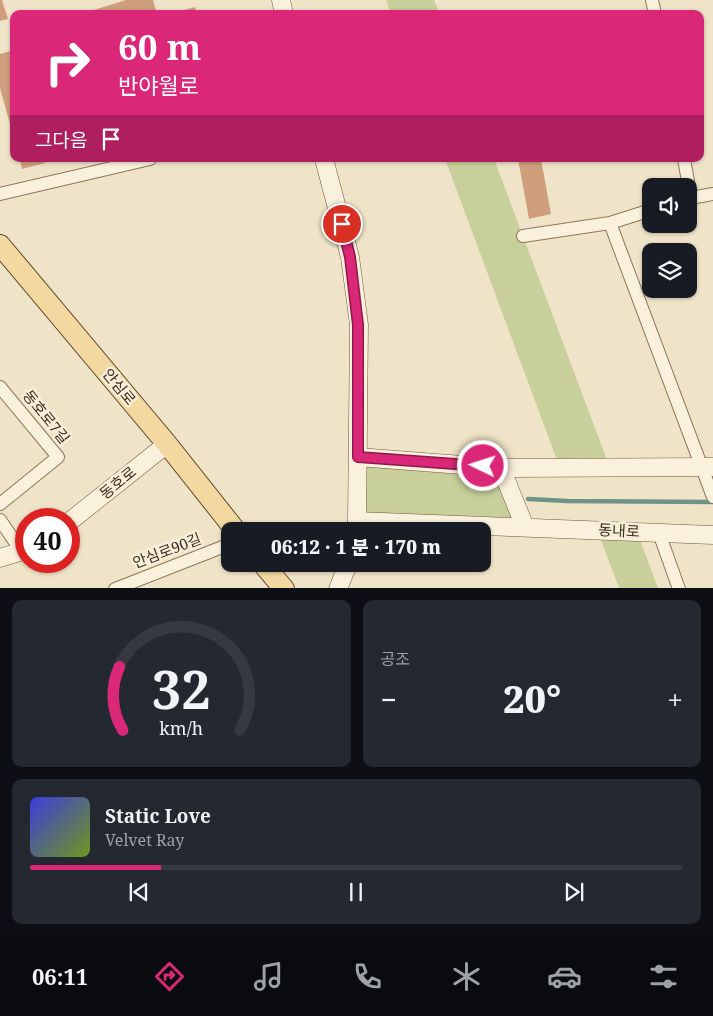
<!DOCTYPE html>
<html lang="ko">
<head>
<meta charset="utf-8">
<style>
	:root { --surface:#171b24; --page:#242831; --text:#f1f3f6; --muted:#9ea1a6; --line:#363941; --accent:#db2777 }
	body { margin:0; font-family:"Noto Serif","Noto Sans KR",serif; background:var(--page); color:var(--text); height:100vh; display:flex; flex-direction:column; font-size:19px; white-space:nowrap }
	* { box-sizing:border-box; margin:0 }
	p { font-size:16px; color:var(--muted) }
	.icon { flex:none; width:28px; height:28px; fill:none; stroke:currentColor; stroke-width:2; stroke-linecap:round; stroke-linejoin:round }
	.map { position:relative; height:588px; overflow:hidden }
	.sheet { display:flex; flex-direction:column; gap:12px; padding:12px; background:#0d0f14; flex:1 }
	.sheet>* { flex:none }
	.hud { position:absolute; left:10px; top:10px; width:694px; height:152px; border-radius:10px; box-shadow:0 1px 4px #0004; background:#db2777; color:#fff; overflow:hidden }
	.tools { position:absolute; left:642px; top:178px; display:grid; gap:10px }
	.tools a { display:grid; place-items:center; width:55px; height:55px; border-radius:10px; background:var(--surface); box-shadow:0 1px 4px #0004; font-size:25px }
	.speed { position:absolute; left:15px; top:508px; display:flex; gap:10px; font-size:25px; font-weight:700; text-align:center }
	.speed>* { display:grid; place-content:center; width:65px; height:65px; border-radius:50%; background:var(--surface); box-shadow:0 1px 4px #0004; line-height:1 }
	.speed .limit { border:8px solid #d22; background:#fff; color:#111 }
	.pin { position:absolute; display:grid; place-items:center; width:42px; height:42px; color:#fff; margin:-21px; border:2px solid #fff; border-radius:50%; box-shadow:0 1px 5px #0007 }
	.me { position:absolute; width:55px; margin:-28px; rotate:274deg; stroke-linejoin:round; filter:drop-shadow(0 0 4px #0008) }
	.turn { display:flex; align-items:center; gap:18px; height:105px; padding:0 25px; font-size:22px }
	.turn .icon { width:65px; height:65px; stroke-width:2.5 }
	.turn b { display:block; font-size:35px; line-height:42px }
	.then { display:flex; align-items:center; height:48px; padding:0 25px; background:#0003; gap:10px; font-size:19px }
	.big { font-size:38px; font-weight:800; line-height:1.1 }
	.sheet .tile { flex:1; display:flex; flex-direction:column; justify-content:center; gap:8px; min-width:0; padding:0 18px; border-radius:10px; background:var(--page) }
	.sheet .dial { align-items:center; gap:0 }
	.dial svg { height:130px; overflow:visible; fill:none; stroke:var(--line); stroke-width:7; stroke-linecap:round; text-anchor:middle }
	.dial text { fill:var(--text); stroke:none }
	.song { display:flex; align-items:center; gap:15px }
	.cover { width:60px; height:60px; border-radius:8px; background:linear-gradient(135deg,hsl(240 70% 55%),hsl(80 70% 35%)) }
	.played { height:5px; border-radius:2px; background:linear-gradient(90deg,var(--accent) 20%,var(--line) 20%) }
	.keys { display:flex; justify-content:space-around; direction:ltr }
	.heat { display:flex; justify-content:space-between; align-items:center; font-size:28px; direction:ltr }
	.sheet .tiles { flex:1; display:grid; gap:12px; grid-template-columns:1fr 1fr }
	.tile:last-child { grid-column:span 2 }
	.trip { position:absolute; left:221px; top:522px; width:270px; height:50px; border-radius:10px; background:var(--surface); box-shadow:0 1px 4px #0004; font-weight:800; line-height:50px; text-align:center }
	.menu { display:flex; height:80px; justify-content:space-around; align-items:center; background:#090b0e; color:var(--muted) }
	.menu .icon { width:35px; height:35px }
	.menu .selected { color:var(--accent) }
	.menu b { font-size:22px; color:var(--text) }
	.map>svg:first-child { display:block }
	.green { fill:#c9cf9b }
	.lines { fill:none; stroke-linecap:round; stroke-linejoin:round }
	.stream { stroke:#6f938a; stroke-width:4.5 }
	.building { fill:#cf9f7d }
	.street-casing { stroke:#8d765c; stroke-width:14 }
	.secondary-casing { stroke:#6f573f; stroke-width:19 }
	.primary-casing { stroke:#5b4430; stroke-width:22 }
	.street { stroke:#faf1dc; stroke-width:12 }
	.secondary { stroke:#faf1dc; stroke-width:18 }
	.primary { stroke:#f3d9a0; stroke-width:20 }
	.route-casing { stroke:#8e194d; stroke-width:12 }
	.route { stroke:#db2777; stroke-width:9 }
	.labels { text-anchor:middle; stroke-width:5; stroke-linejoin:round; paint-order:stroke }
	.street-label { font-size:15px; fill:#3d2e20; stroke:#f7eed8 }
</style>
</head>
<body>
<div class="map">
<svg width="713" height="589" viewBox="0 0 713 589">
	<rect width="100%" height="100%" fill="#f0e4c8"/>
	<path class="green" d="M386 0H434L440 14H391Z
		M445 159H494L610 468H560Z
		M358 457 501 468 525 527 357 521Z
		M597 530 637 532 658 588H619Z"/>
	<g class="lines">
		<path class="stream" d="M528 499 567 501 713 502"/>
	</g>
	<path class="building" d="M0 0H2L8 19 0 21Z
		M126 0H153L157 14H81Z
		M195 7 197 14H174V13Z
		M14 50V135H13L0 88V54Z
		M20 159H44L45 163 22 169Z
		M518 159H541L551 214 529 219Z"/>
	<g class="lines">
		<g class="street-casing">
			<path id="street" d="M652 0 655 14
				M684 159 691 198H689
				M0 194 150 159
				M691 198 713 194
				M610 223 713 497
				M523 236 610 223 651 210
				M0 387 58 457 0 504
				M0 520 22 552
				M659 533 679 589
				M115 589 230 544"/>
		</g>
		<g class="secondary-casing">
			<path id="secondary" d="M281 0 284 14
				M324 159 350 257 359 325 357 521 355 531
				M358 457 501 468 713 467
				M501 468 525 527
				M357 521 713 535
				M69 522 167 444
				M0 558 26 550
				M338 589 348 564"/>
		</g>
		<g class="primary-casing">
			<path id="primary" d="M0 245 167 444 236 531
				M263 564 284 589"/>
		</g>
		<use href="#street" class="street"/>
		<use href="#secondary" class="secondary"/>
		<use href="#primary" class="primary"/>
	</g>
	<g class="lines">
		<g class="route-casing">
			<path id="route" d="M342 224 350 257 358 325V457L483 466"/>
		</g>
		<use href="#route" class="route"/>
	</g>
	<g class="labels">
		<g class="street-label">
			<text transform="translate(119 387) rotate(50)" y="5">안심로</text>
			<text transform="translate(46 417) rotate(51)" y="5">동호로7길</text>
			<text transform="translate(118 483) rotate(-39)" y="5">동호로</text>
			<text transform="translate(619 531) rotate(3)" y="5">동내로</text>
			<text transform="translate(167 551) rotate(-21)" y="5">안심로90길</text>
		</g>
	</g>
</svg>
<div class="tools">
<a><svg class="icon" aria-label="sound" viewBox="0 0 24 24"><path d="M4 9h4l5-4v14l-5-4H4zM17 9q2 3 0 6"/></svg></a>
<a><svg class="icon" aria-label="layers" viewBox="0 0 24 24"><path d="M12 4l9 5-9 5-9-5zM3 14l9 5 9-5"/></svg></a>
</div>
<div class="speed"><div class="limit">40</div></div>
<div class="pin" style="left:342px;top:224px;background:#d93025"><svg class="icon" aria-label="arrive" viewBox="0 0 24 24"><path d="M6 21V4h12l-3 4 3 4H6"/></svg></div>
<svg class="me" style="left:483px;top:466px" viewBox="-20 -20 40 40"><circle r="17" fill="#db2777" stroke="#fff" stroke-width="3"/><path d="M0-11L8 9 0 5-8 9z" fill="#fff"/></svg>
<div class="trip">06:12 · 1 분 · 170 m</div>
<div class="hud">
<div class="turn"><svg class="icon" aria-label="right" viewBox="0 0 24 24"><path d="M7 20v-9h11M14 6l5 5-5 5"/></svg><div><b>60 m</b>반야월로</div></div>
<div class="then">그다음<svg class="icon" aria-label="arrive" viewBox="0 0 24 24"><path d="M6 21V4h12l-3 4 3 4H6"/></svg></div>
</div>
</div>
<section class="sheet">
<div class="tiles">
<div class="tile dial"><svg viewBox="0 0 100 80">
<path d="M14 69A42 42 0 1 1 86 69"/>
<path d="M14 69A42 42 0 0 1 12 30" stroke="#db2777"/>
<text x="50" y="56" font-size="32" font-weight="700">32</text>
<text x="50" y="72" font-size="11">km/h</text>
</svg></div>
<div class="tile"><p>공조</p>
<div class="heat"><a>−</a><b class="big">20°</b><a>+</a></div>
</div>
<div class="tile">
<div class="song"><i class="cover"></i><div><b>Static Love</b><p>Velvet Ray</p></div></div>
<div class="played"></div>
<div class="keys"><svg class="icon" aria-label="previous" viewBox="0 0 24 24"><path d="M18 5L8 12l10 7zM5 5v14"/></svg><svg class="icon" aria-label="pause" viewBox="0 0 24 24"><path d="M8 5v14M16 5v14"/></svg><svg class="icon" aria-label="next" viewBox="0 0 24 24"><path d="M6 5l10 7-10 7zM19 5v14"/></svg></div>
</div>
</div>
</section>
<nav class="menu">
<b>06:11</b>
<svg class="icon selected" aria-label="directions" viewBox="0 0 24 24"><path d="M12 3l9 9-9 9-9-9zM9 14v-3h6M13 9l2 2-2 2"/></svg>
<svg class="icon" aria-label="music" viewBox="0 0 24 24"><path d="M9 18V5l10-2v13"/><circle cx="6" cy="18" r="3"/><circle cx="16" cy="16" r="3"/></svg>
<svg class="icon" aria-label="phone" viewBox="0 0 24 24"><path d="M5 4h4l2 5-3 2q2 4 5 5l2-3 5 2v4C11 20 4 13 5 4z"/></svg>
<svg class="icon" aria-label="climate" viewBox="0 0 24 24"><path d="M12 3v18M4 7l16 10M4 17L20 7"/></svg>
<svg class="icon" aria-label="car" viewBox="0 0 24 24"><path d="M5 17H2v-5l4-1 3-4h7l3 4 3 1v5h-3M9 17h6M6 11h13"/><circle cx="7" cy="17" r="2"/><circle cx="17" cy="17" r="2"/></svg>
<svg class="icon" aria-label="filters" viewBox="0 0 24 24"><path d="M4 7h16M4 17h16"/><circle cx="9" cy="7" r="2"/><circle cx="15" cy="17" r="2"/></svg>
</nav>
</body>
</html>
